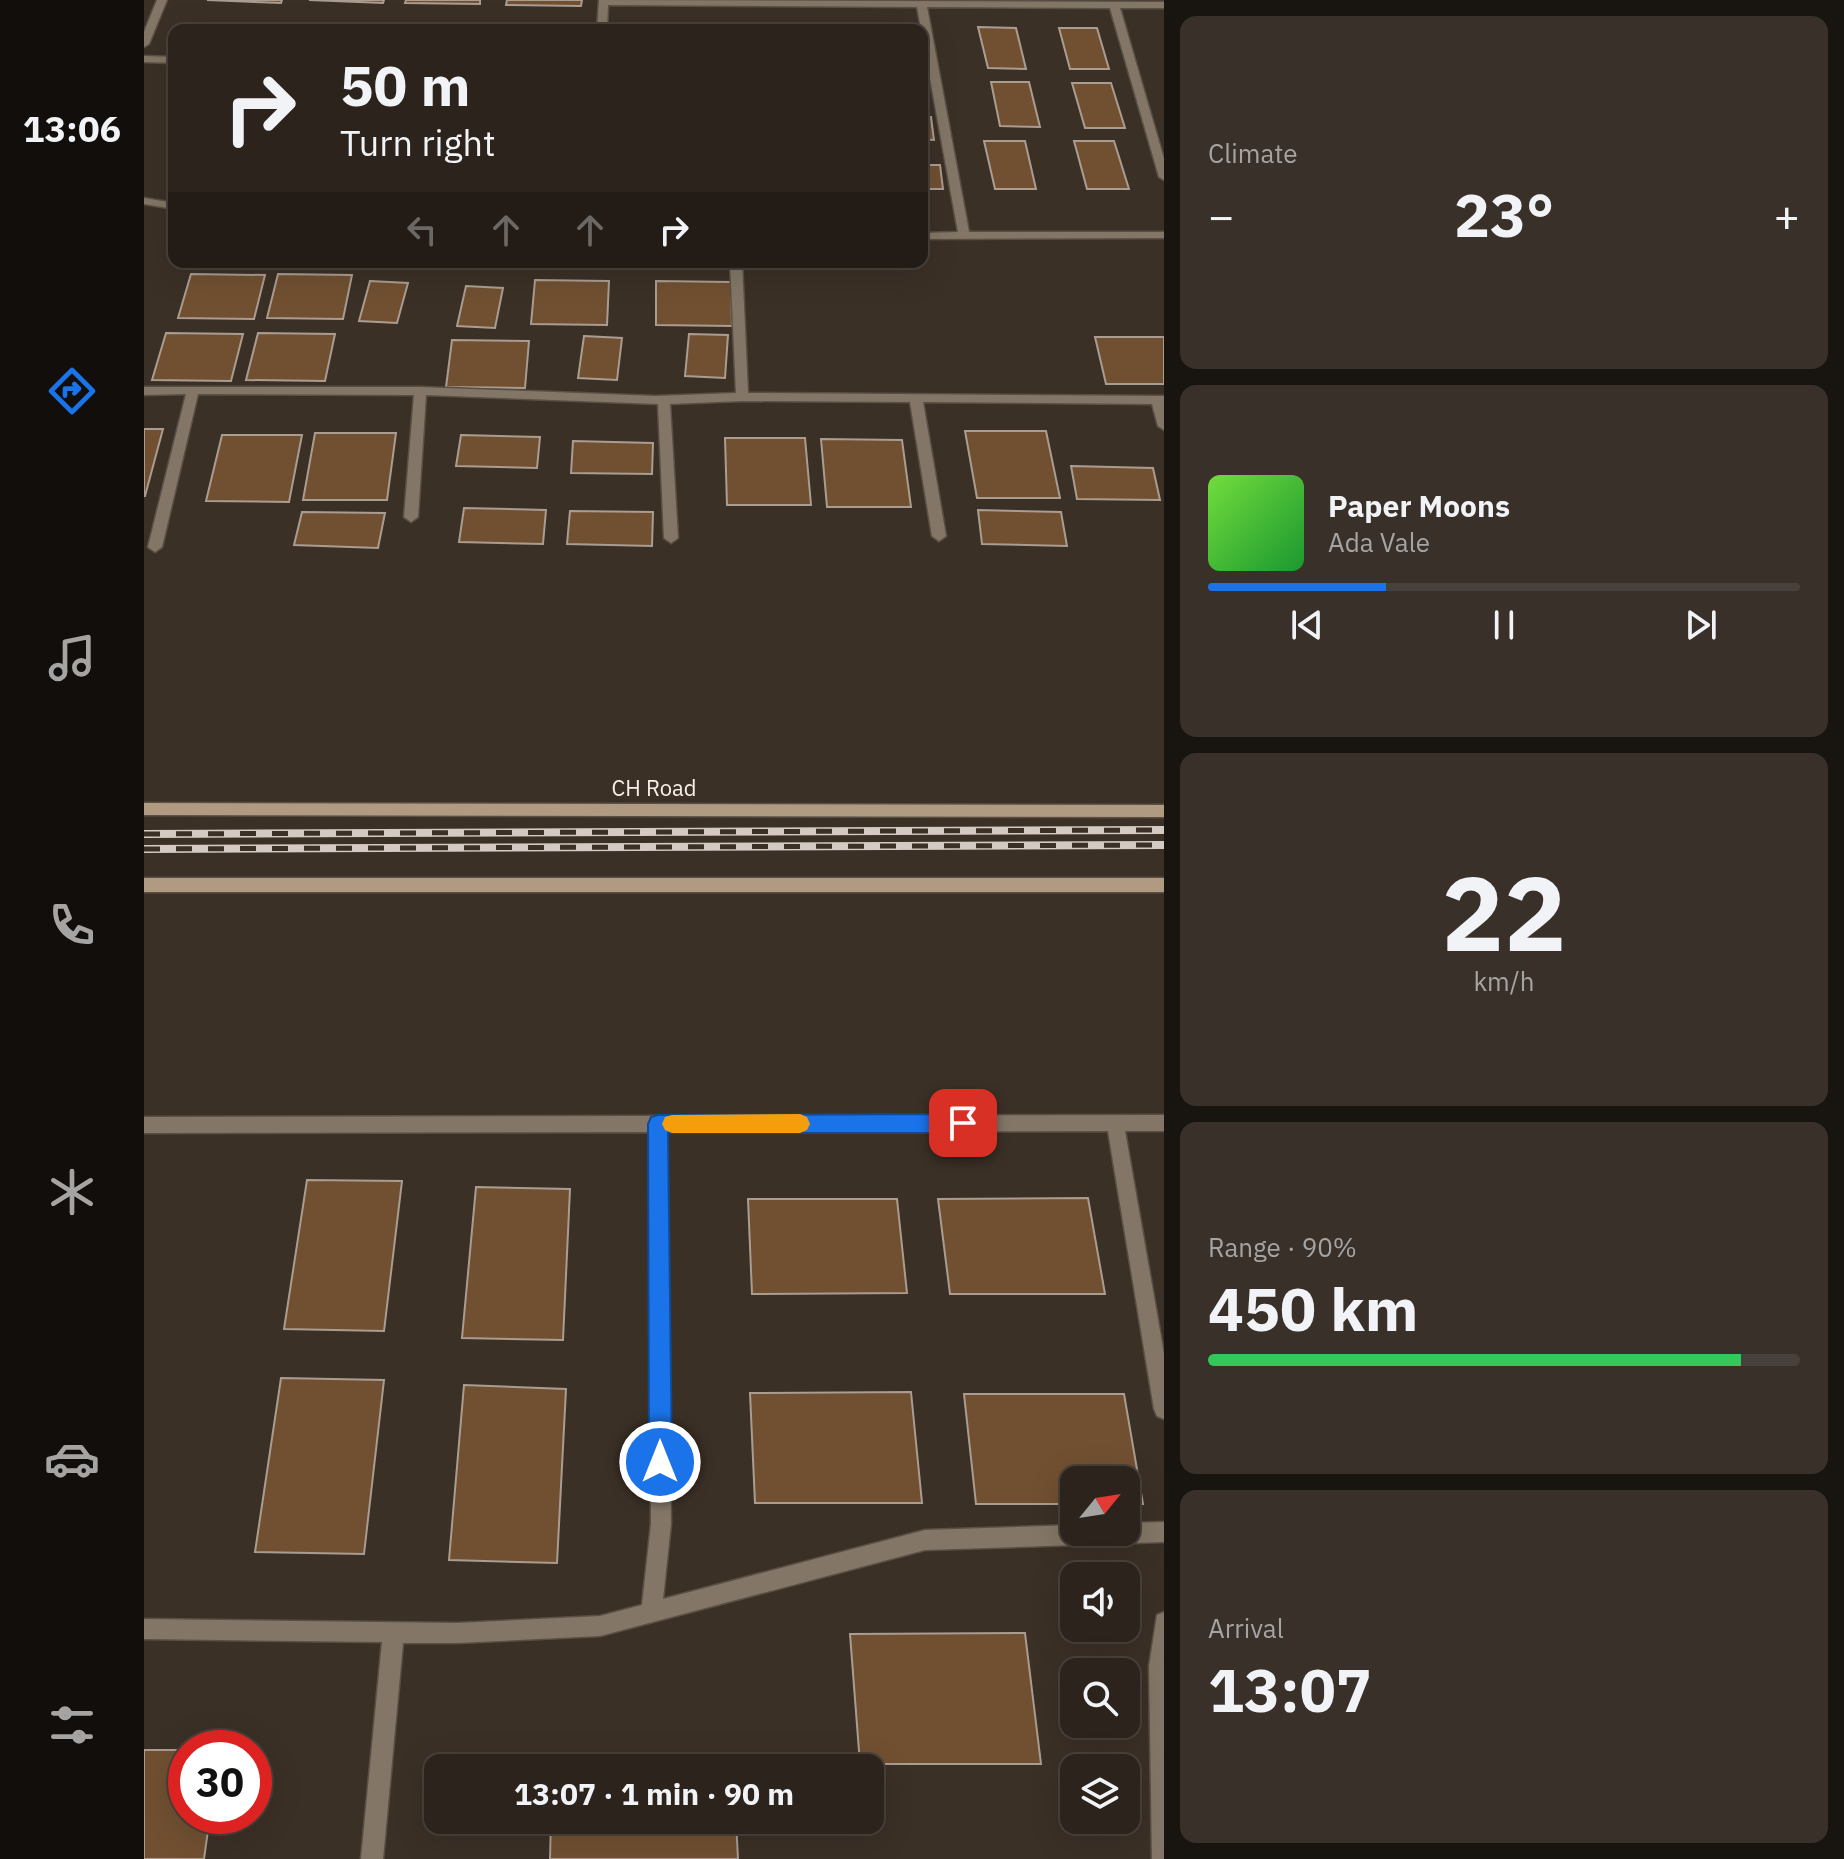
<!DOCTYPE html>
<html lang="en">
<head>
<meta charset="utf-8">
<style>
	:root { --surface:#2c241c; --page:#383029; --text:#f1f3f6; --muted:#a6a4a3; --line:#48413b; --accent:#1a73e8 }
	body { margin:0; font-family:"IBM Plex Sans",sans-serif; background:var(--page); color:var(--text); height:100vh; display:flex; flex-direction:column; font-size:30px; white-space:nowrap }
	* { box-sizing:border-box; margin:0 }
	p { font-size:26px; color:var(--muted) }
	.icon { flex:none; width:44px; height:44px; fill:none; stroke:currentColor; stroke-width:2; stroke-linecap:round; stroke-linejoin:round }
	.map { position:relative; flex:1; overflow:hidden }
	.panel { display:flex; flex-direction:column; gap:16px; padding:16px; background:#18140f; width:680px }
	.panel>* { flex:none }
	.top-card { position:absolute; left:24px; top:24px; width:760px; height:244px; border-radius:16px; box-shadow:0 8px 32px #0002,0 0 0 2px var(--line); background:#2c241c; color:var(--text); overflow:hidden }
	.needle { width:52px; rotate:60deg }
	.tools { position:absolute; left:916px; top:1466px; display:grid; gap:16px }
	.tools a { display:grid; place-items:center; width:80px; height:80px; border-radius:16px; background:var(--surface); box-shadow:0 8px 32px #0002,0 0 0 2px var(--line); font-size:40px }
	.speed { position:absolute; left:24px; top:1730px; display:flex; gap:16px; font-size:40px; font-weight:700; text-align:center }
	.speed>* { display:grid; place-content:center; width:104px; height:104px; border-radius:50%; background:var(--surface); box-shadow:0 8px 32px #0002,0 0 0 2px var(--line); line-height:1 }
	.speed .limit { border:12px solid #d22; background:#fff; color:#111 }
	.pin { position:absolute; display:grid; place-items:center; width:68px; height:68px; color:#fff; margin:-34px; border-radius:16px; box-shadow:0 4px 12px #0006 }
	.me { position:absolute; width:88px; margin:-44px; rotate:0deg; stroke-linejoin:round; filter:drop-shadow(0 0 6px #0008) }
	.turn { display:flex; align-items:center; gap:28px; height:168px; padding:0 40px; font-size:36px }
	.turn .icon { width:104px; height:104px; stroke-width:2.5 }
	.turn b { display:block; font-size:56px; line-height:68px }
	.lanes { display:flex; align-items:center; height:76px; padding:0 40px; background:#0003; justify-content:center; gap:40px; direction:ltr }
	.lanes .off { opacity:.35 }
	.big { font-size:60px; font-weight:800; line-height:1.1 }
	.panel .card { flex:1; display:flex; flex-direction:column; justify-content:center; gap:12px; min-width:0; padding:0 28px; border-radius:16px; background:var(--page) }
	.panel .dial { align-items:center; gap:0 }
	.dial b { font-size:104px; line-height:1 }
	.song { display:flex; align-items:center; gap:24px }
	.cover { width:96px; height:96px; border-radius:12px; background:linear-gradient(135deg,hsl(100 70% 55%),hsl(130 70% 35%)) }
	.played { height:8px; border-radius:4px; background:linear-gradient(90deg,var(--accent) 30%,var(--line) 30%) }
	.keys { display:flex; justify-content:space-around; direction:ltr }
	.heat { display:flex; justify-content:space-between; align-items:center; font-size:44px; direction:ltr }
	.charge { height:12px; border-radius:6px; background:linear-gradient(90deg,#34c759 90%,var(--line) 0) }
	.trip { position:absolute; left:280px; top:1754px; width:460px; height:80px; border-radius:16px; background:var(--surface); box-shadow:0 8px 32px #0002,0 0 0 2px var(--line); font-weight:800; line-height:80px; text-align:center }
	main { display:flex; flex:1; min-height:0 }
	.tab-bar { display:flex; flex-direction:column; width:144px; justify-content:space-around; align-items:center; background:#120e0b; color:var(--muted) }
	.tab-bar .icon { width:56px; height:56px }
	.tab-bar .active { color:var(--accent) }
	.tab-bar b { font-size:36px; color:var(--text) }
	.map>svg:first-child { display:block }
	.building { fill:#715031; stroke:#aa9c91; stroke-width:2 }
	.lines { fill:none; stroke-linecap:round; stroke-linejoin:round }
	.street-casing { stroke:#594f45; stroke-width:3 }
	.secondary-casing { stroke:#594f45; stroke-width:3 }
	.street { fill:#837666; fill-rule:evenodd }
	.secondary { fill:#b09b82; fill-rule:evenodd }
	.rail-casing { stroke:#d3cac4; stroke-width:8 }
	.rail { stroke:#3b3026; stroke-width:5; stroke-dasharray:16; stroke-linecap:butt }
	.route { fill:#1a73e8; stroke:#114b97; stroke-width:2 }
	.slow { fill:#f59e0b }
	.labels { text-anchor:middle; stroke-width:8; stroke-linejoin:round; paint-order:stroke }
	.street-label { font-size:22px; fill:#f7efe9; stroke:#3b3026 }
</style>
</head>
<body>
<main>
<nav class="tab-bar">
<b>13:06</b>
<svg class="icon active" aria-label="directions" viewBox="0 0 24 24"><path d="M12 3l9 9-9 9-9-9zM9 14v-3h6M13 9l2 2-2 2"/></svg>
<svg class="icon" aria-label="music" viewBox="0 0 24 24"><path d="M9 18V5l10-2v13"/><circle cx="6" cy="18" r="3"/><circle cx="16" cy="16" r="3"/></svg>
<svg class="icon" aria-label="phone" viewBox="0 0 24 24"><path d="M5 4h4l2 5-3 2q2 4 5 5l2-3 5 2v4C11 20 4 13 5 4z"/></svg>
<svg class="icon" aria-label="climate" viewBox="0 0 24 24"><path d="M12 3v18M4 7l16 10M4 17L20 7"/></svg>
<svg class="icon" aria-label="car" viewBox="0 0 24 24"><path d="M5 17H2v-5l4-1 3-4h7l3 4 3 1v5h-3M9 17h6M6 11h13"/><circle cx="7" cy="17" r="2"/><circle cx="17" cy="17" r="2"/></svg>
<svg class="icon" aria-label="filters" viewBox="0 0 24 24"><path d="M4 7h16M4 17h16"/><circle cx="9" cy="7" r="2"/><circle cx="15" cy="17" r="2"/></svg>
</nav>
<div class="map">
<svg width="1020" height="1859" viewBox="0 0 1020 1859">
	<rect width="100%" height="100%" fill="#3b3026"/>
	<path class="building" d="M63 0H138L137 3Z
		M165 0H240L239 3Z
		M262 0H336V4L261 3Z
		M363 0H438L437 6 362 5Z
		M56 26 132 27 131 30H55Z
		M257 27 333 29 256 30Z
		M834 27 872 28 882 69 844 68Z
		M915 28H953L965 69H926Z
		M847 82H885L896 127 856 126Z
		M928 83H967L981 128H941Z
		M778 117H787L790 140 778 139Z
		M840 141H881L892 189H851Z
		M930 141H970L985 189H943Z
		M778 165H796L799 189H778Z
		M47 274 121 275 110 319 34 318Z
		M134 274 208 275 199 319 123 318Z
		M391 280 465 281 463 325 387 324Z
		M226 281 264 283 253 323 215 321Z
		M512 281 587 282 588 326 512 325Z
		M322 286 359 288 351 328 313 326Z
		M22 333 99 334 87 381 8 380Z
		M114 333 191 334 181 381 102 380Z
		M545 334 584 335 581 378 541 376Z
		M440 336 478 338 473 380 434 378Z
		M951 337H1020V384H962Z
		M308 340 385 341 381 388 302 387Z
		M0 429H19L1 496H0Z
		M821 431H902L916 498H833Z
		M171 433H252L243 500H159Z
		M78 435H158L145 502 62 501Z
		M317 435 396 437 393 468 312 466Z
		M581 438H661L667 505H583Z
		M677 439 758 440 767 507H683Z
		M429 441 509 443 508 474 427 473Z
		M927 466 1009 468 1016 500 933 499Z
		M320 508 402 510 399 544 315 542Z
		M834 510 917 512 923 546 838 544Z
		M426 511 509 512 508 546 423 544Z
		M158 512 241 513 234 548 150 545Z
		M163 1180 258 1181 240 1331 140 1329Z
		M332 1187 426 1189 419 1340 318 1338Z
		M944 1198 961 1294H806L794 1199Z
		M604 1199H753L763 1293 608 1294Z
		M137 1378 240 1380 220 1554 111 1552Z
		M320 1385 422 1389 413 1563 305 1560Z
		M767 1392 778 1503H611L606 1393Z
		M820 1394H980L999 1504H982V1480H930V1504H832Z
		M881 1633 897 1764H716L706 1634Z
		M0 1750H42V1816H66L60 1859H0Z
		M590 1753 591 1768H408V1754Z
		M407 1820H592L594 1859H406Z"/>
	<g class="lines">
		<g class="street-casing">
			<path id="street" d="M13 0H23L5 44 0 47V32Z
				M455 0 1020 2V8H976L1020 159V180L1015 177 966 8 783 7 825 232H1020V238L778 239V233L814 232 773 7 464 5 463 30H453Z
				M0 56 30 57V63L0 62Z
				M0 198 30 203V209L0 204Z
				M586 262H598L604 393 1020 396V430L1014 426 1008 404 779 402 802 536 795 541 788 536 766 402 598 401 526 404 534 538 527 543 520 538 514 404 282 395 274 517 267 522 260 517 270 395 54 394 18 547 11 552 4 547 42 394 0 395V387H276L511 396 592 393Z
				M1020 1115V1131H981L1020 1354V1419L1013 1416 1010 1409 964 1131 523 1132 527 1524 519 1599 781 1530 930 1525V1532H982V1523L1020 1522V1542L781 1550 456 1636 313 1643H259L239 1859H217L238 1642 0 1639V1619L313 1623 456 1616 498 1605 507 1524 505 1132 0 1133V1117Z
				M1020 1612V1859H1008L1005 1666 1013 1615Z"/>
		</g>
		<g class="secondary-casing">
			<path id="secondary" d="M0 803 1020 805V817L0 815Z
				M0 878H1020V892H0Z"/>
		</g>
		<use href="#street" class="street"/>
		<use href="#secondary" class="secondary"/>
		<g class="rail-casing">
			<path id="rail" d="M0 834 1020 830
				M0 849 1020 845"/>
		</g>
		<use href="#rail" class="rail"/>
	</g>
	<path class="route" d="M819 1114 826 1117 828 1123 826 1130 819 1133H524L528 1462 524 1470 516 1474 508 1470 505 1462 504 1124 507 1117 514 1115Z"/>
	<path class="slow" d="M656 1114 663 1117 666 1124 663 1130 656 1133H528L521 1130 518 1124 521 1117 528 1115Z"/>
	<g class="labels">
		<g class="street-label">
			<text x="510" y="796">CH Road</text>
		</g>
	</g>
</svg>
<div class="tools">
<a><svg class="needle" viewBox="-14 -14 28 28"><path d="M0-13l5 13h-10z" fill="#e53935"/><path d="M0 13l5-13h-10z" fill="#a6a4a3"/></svg></a>
<a><svg class="icon" aria-label="sound" viewBox="0 0 24 24"><path d="M4 9h4l5-4v14l-5-4H4zM17 9q2 3 0 6"/></svg></a>
<a><svg class="icon" aria-label="search" viewBox="0 0 24 24"><circle cx="10" cy="10" r="6"/><path d="M15 15l6 6"/></svg></a>
<a><svg class="icon" aria-label="layers" viewBox="0 0 24 24"><path d="M12 4l9 5-9 5-9-5zM3 14l9 5 9-5"/></svg></a>
</div>
<div class="speed"><div class="limit">30</div></div>
<div class="pin" style="left:819px;top:1123px;background:#d93025"><svg class="icon" aria-label="arrive" viewBox="0 0 24 24"><path d="M6 21V4h12l-3 4 3 4H6"/></svg></div>
<svg class="me" style="left:516px;top:1462px" viewBox="-20 -20 40 40"><circle r="17" fill="#1a73e8" stroke="#fff" stroke-width="3"/><path d="M0-11L8 9 0 5-8 9z" fill="#fff"/></svg>
<div class="trip">13:07 · 1 min · 90 m</div>
<div class="top-card">
<div class="turn"><svg class="icon" aria-label="right" viewBox="0 0 24 24"><path d="M7 20v-9h11M14 6l5 5-5 5"/></svg><div><b>50 m</b>Turn right</div></div>
<div class="lanes"><svg class="icon off" aria-label="left" viewBox="0 0 24 24"><path d="M17 20v-9H6M10 6l-5 5 5 5"/></svg><svg class="icon off" aria-label="ahead" viewBox="0 0 24 24"><path d="M12 20V5M6 11l6-6 6 6"/></svg><svg class="icon off" aria-label="ahead" viewBox="0 0 24 24"><path d="M12 20V5M6 11l6-6 6 6"/></svg><svg class="icon" aria-label="right" viewBox="0 0 24 24"><path d="M7 20v-9h11M14 6l5 5-5 5"/></svg></div>
</div>
</div>
<section class="panel">
<div class="card"><p>Climate</p>
<div class="heat"><a>−</a><b class="big">23°</b><a>+</a></div>
</div>
<div class="card">
<div class="song"><i class="cover"></i><div><b>Paper Moons</b><p>Ada Vale</p></div></div>
<div class="played"></div>
<div class="keys"><svg class="icon" aria-label="previous" viewBox="0 0 24 24"><path d="M18 5L8 12l10 7zM5 5v14"/></svg><svg class="icon" aria-label="pause" viewBox="0 0 24 24"><path d="M8 5v14M16 5v14"/></svg><svg class="icon" aria-label="next" viewBox="0 0 24 24"><path d="M6 5l10 7-10 7zM19 5v14"/></svg></div>
</div>
<div class="card dial"><b>22</b><p>km/h</p></div>
<div class="card"><p>Range · 90%</p><b class="big">450 km</b><div class="charge"></div></div>
<div class="card"><p>Arrival</p><b class="big">13:07</b></div>
</section>
</main>
</body>
</html>
